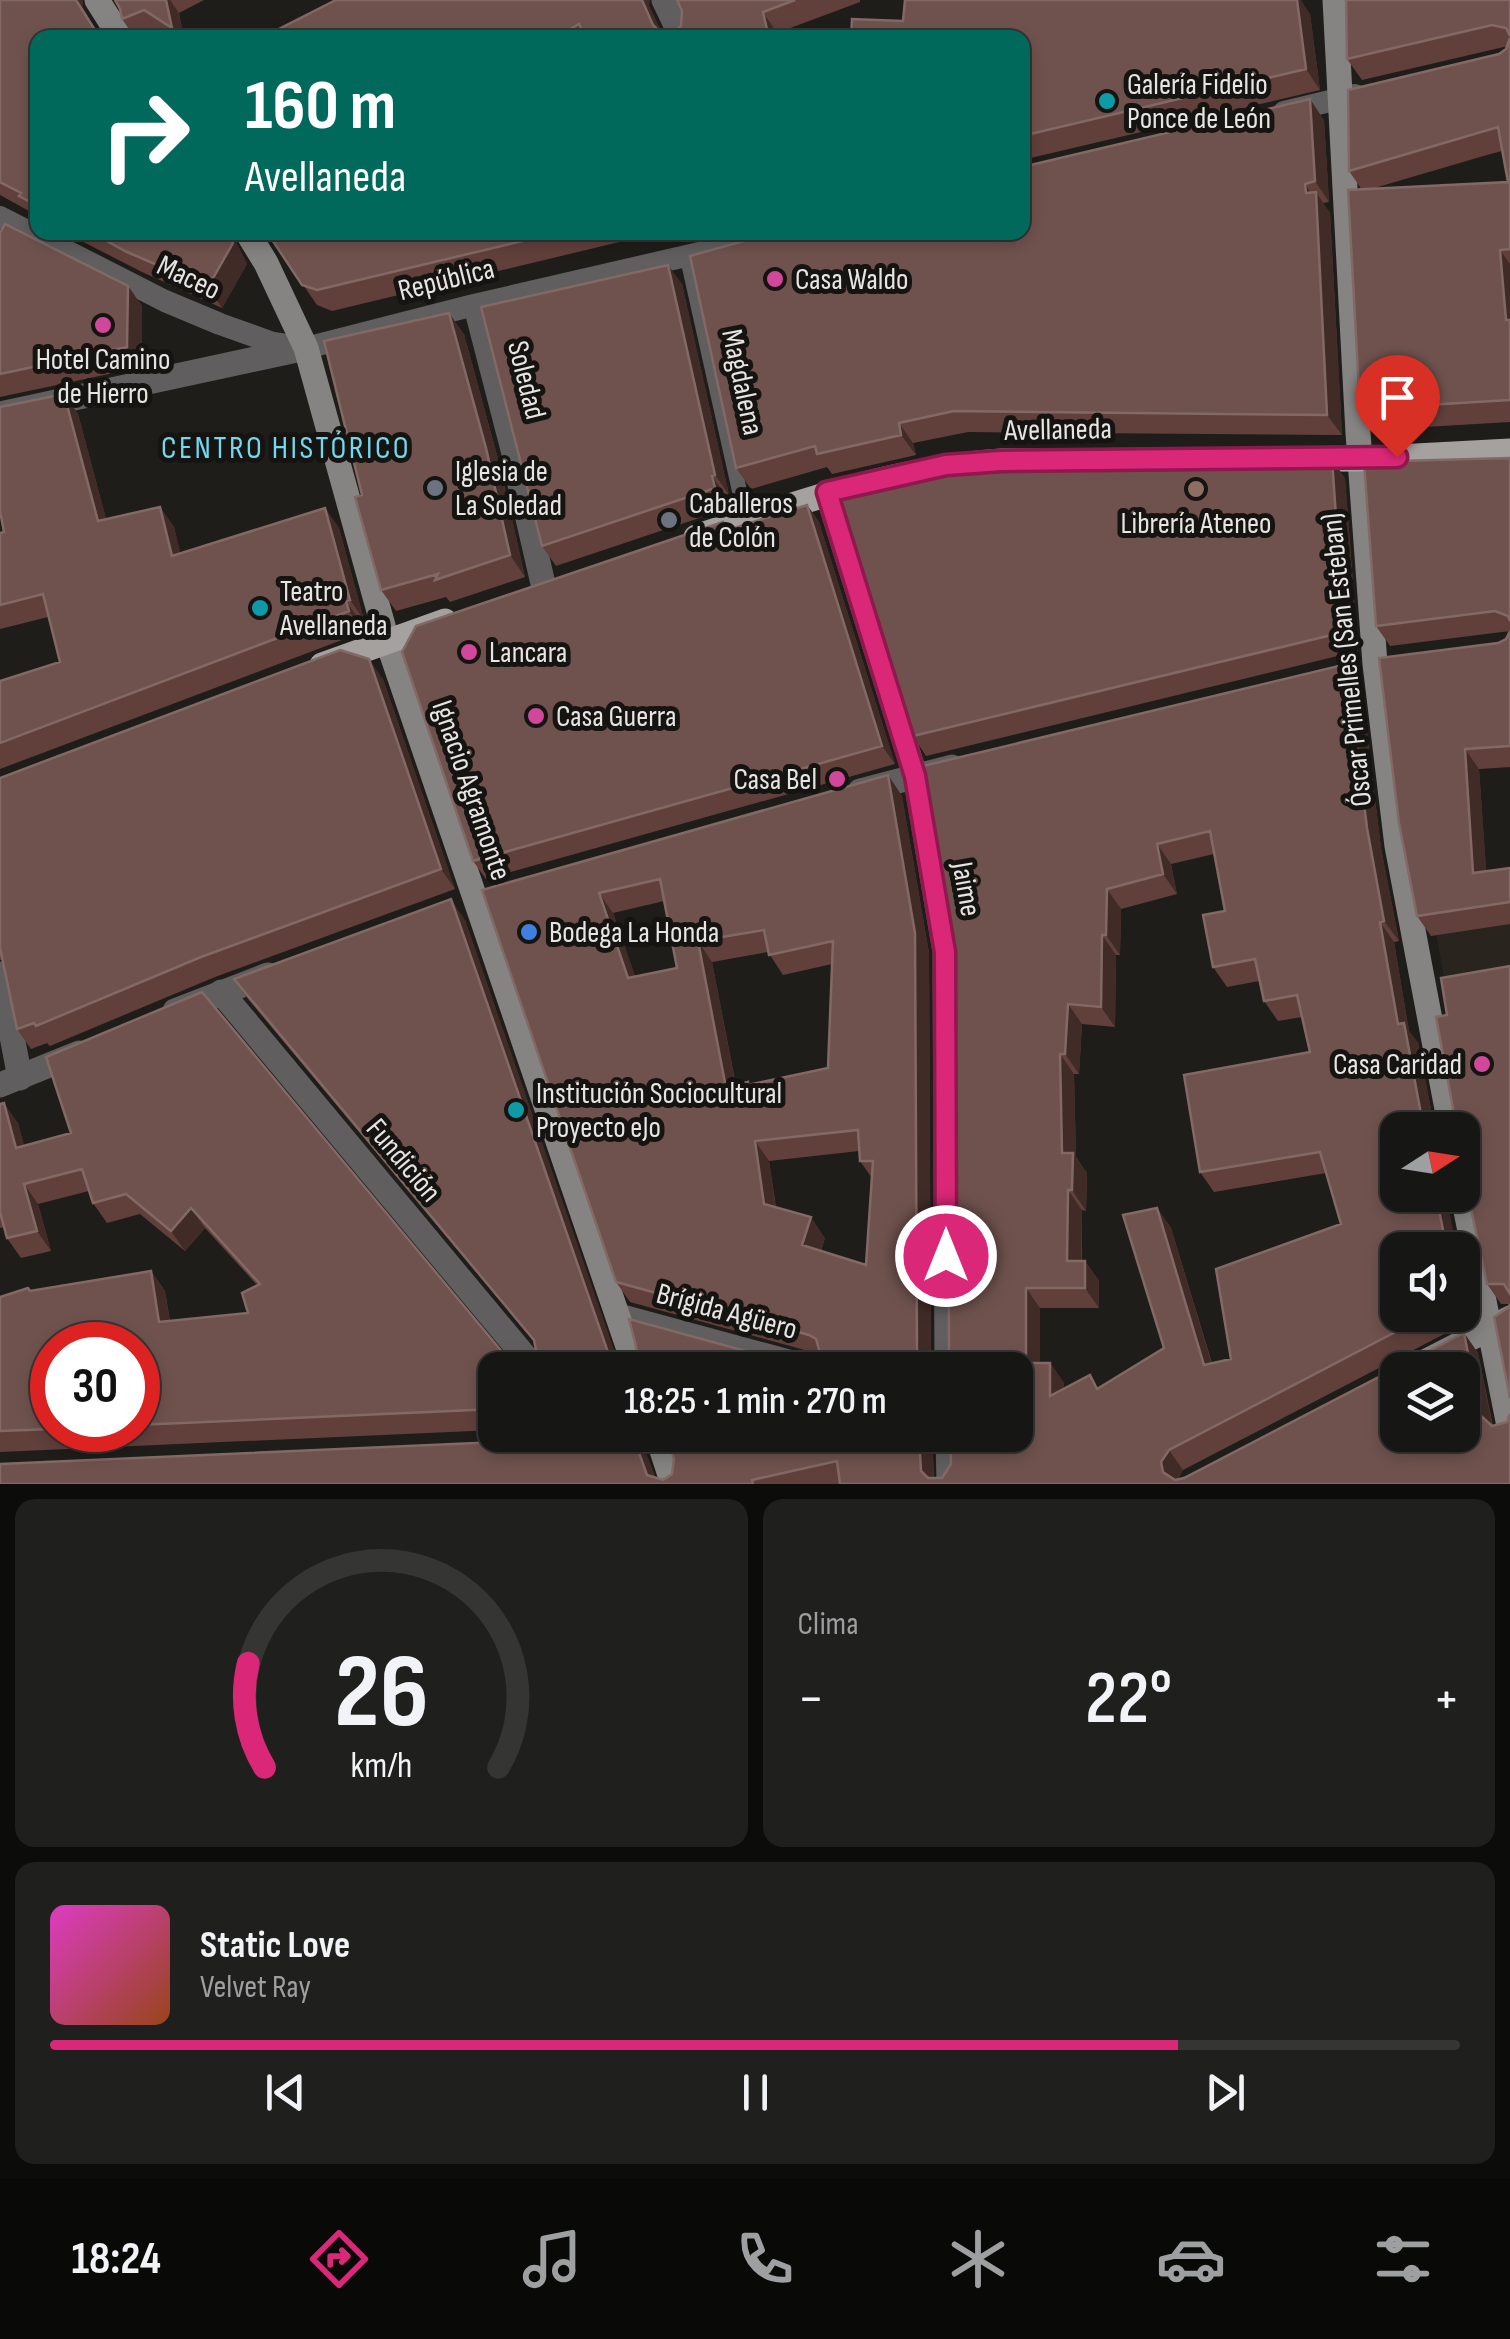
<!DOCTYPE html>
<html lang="es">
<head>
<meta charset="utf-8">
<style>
	:root { --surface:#161614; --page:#1f1f1d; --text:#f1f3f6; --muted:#9e9fa0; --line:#353534; --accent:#db2777 }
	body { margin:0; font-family:"Sofia Sans Condensed",sans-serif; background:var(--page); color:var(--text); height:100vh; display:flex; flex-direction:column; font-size:38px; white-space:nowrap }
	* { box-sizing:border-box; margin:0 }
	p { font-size:32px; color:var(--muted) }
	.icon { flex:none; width:55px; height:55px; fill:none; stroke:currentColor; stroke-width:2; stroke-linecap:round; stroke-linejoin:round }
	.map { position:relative; height:1484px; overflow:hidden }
	.drawer { display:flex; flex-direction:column; gap:15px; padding:15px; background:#0c0c0b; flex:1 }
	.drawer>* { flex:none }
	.top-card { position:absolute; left:30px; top:30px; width:1000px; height:210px; border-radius:20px; box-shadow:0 5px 15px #0003,0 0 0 2px var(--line); background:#00695c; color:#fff; overflow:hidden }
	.needle { width:65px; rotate:78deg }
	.fabs { position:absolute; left:1380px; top:1112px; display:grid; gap:20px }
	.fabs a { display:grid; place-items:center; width:100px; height:100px; border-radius:20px; background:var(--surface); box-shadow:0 5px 15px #0003,0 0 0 2px var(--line); font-size:50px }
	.speed { position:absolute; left:30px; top:1322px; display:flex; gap:20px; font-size:50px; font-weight:700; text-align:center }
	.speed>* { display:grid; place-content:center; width:130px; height:130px; border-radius:50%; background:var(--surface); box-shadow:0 5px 15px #0003,0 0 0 2px var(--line); line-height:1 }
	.speed .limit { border:15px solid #d22; background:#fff; color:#111 }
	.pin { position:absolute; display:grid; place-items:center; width:85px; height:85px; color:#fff; margin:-102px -42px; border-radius:50% 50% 50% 0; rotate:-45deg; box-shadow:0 0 10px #0007 }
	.pin .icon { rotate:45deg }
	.me { position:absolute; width:110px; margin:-55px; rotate:0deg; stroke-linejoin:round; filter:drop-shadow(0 0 8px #0008) }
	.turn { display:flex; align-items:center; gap:35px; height:210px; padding:0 50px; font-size:45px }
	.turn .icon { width:130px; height:130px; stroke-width:2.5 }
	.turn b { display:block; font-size:70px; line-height:85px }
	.big { font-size:75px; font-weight:600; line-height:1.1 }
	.drawer .tile { flex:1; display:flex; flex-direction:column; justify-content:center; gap:15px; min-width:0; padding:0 35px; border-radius:20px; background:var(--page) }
	.drawer .dial { align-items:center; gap:0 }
	.dial svg { height:260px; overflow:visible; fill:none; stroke:var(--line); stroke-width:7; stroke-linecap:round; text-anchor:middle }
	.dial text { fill:var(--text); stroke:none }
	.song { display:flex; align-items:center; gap:30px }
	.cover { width:120px; height:120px; border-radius:15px; background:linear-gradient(135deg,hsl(310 70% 55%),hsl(20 70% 35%)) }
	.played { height:10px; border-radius:5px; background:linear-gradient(90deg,var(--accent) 80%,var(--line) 80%) }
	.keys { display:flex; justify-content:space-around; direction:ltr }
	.heat { display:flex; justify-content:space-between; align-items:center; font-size:55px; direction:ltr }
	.drawer .tiles { flex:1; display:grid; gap:15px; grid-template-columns:1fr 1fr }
	.tile:last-child { grid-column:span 2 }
	.trip { position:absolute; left:478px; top:1352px; width:555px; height:100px; border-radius:20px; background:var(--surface); box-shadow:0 5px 15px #0003,0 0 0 2px var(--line); font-weight:600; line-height:100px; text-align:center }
	.tab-bar { display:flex; height:160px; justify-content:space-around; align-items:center; background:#090908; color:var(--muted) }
	.tab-bar .icon { width:70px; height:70px }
	.tab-bar .current { color:var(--accent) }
	.tab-bar b { font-size:45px; color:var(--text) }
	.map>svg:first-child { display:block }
	.built { fill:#29241d }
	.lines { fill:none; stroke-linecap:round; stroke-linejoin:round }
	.service { stroke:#605e5e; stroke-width:15 }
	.pedestrian { stroke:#605e5e; stroke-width:22 }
	.minor { stroke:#605e5e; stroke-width:25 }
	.tertiary { stroke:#605e5e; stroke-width:25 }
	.secondary { stroke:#868483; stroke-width:25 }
	.primary { stroke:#a4a19f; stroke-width:25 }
	.wall { fill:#61403c; fill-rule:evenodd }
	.shaded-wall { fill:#402b27 }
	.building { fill:#6f524e; stroke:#826965; stroke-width:2.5; fill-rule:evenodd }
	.route-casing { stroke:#8e194d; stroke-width:25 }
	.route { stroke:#db2777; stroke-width:18 }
	.culture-dot { fill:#0f9aa8; stroke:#151411; stroke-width:4 }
	.hotel-dot { fill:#d1479c; stroke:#151411; stroke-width:4 }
	.worship-dot { fill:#6b7280; stroke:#151411; stroke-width:4 }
	.education-dot { fill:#8d6e63; stroke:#151411; stroke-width:4 }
	.shop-dot { fill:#3f7fe0; stroke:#151411; stroke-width:4 }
	.labels { text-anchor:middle; stroke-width:10; stroke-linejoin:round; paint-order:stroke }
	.poi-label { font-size:30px; fill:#e6e5e4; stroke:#151411; text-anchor:start }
	.street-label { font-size:30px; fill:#e6e5e4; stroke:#151411 }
	.neighbourhood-label { font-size:32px; letter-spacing:2.5px; fill:#71d8ee; stroke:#151411 }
</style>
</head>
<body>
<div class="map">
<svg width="1510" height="1484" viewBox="0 0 1510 1484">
	<rect width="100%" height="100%" fill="#1e1d1a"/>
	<path class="built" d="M1510 886V1024L1454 1033 1430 900Z"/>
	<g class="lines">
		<path class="service" d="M687 256 746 520"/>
		<path class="pedestrian" d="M1284 112 1355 95
			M0 217 165 301 220 324 273 343 306 348 474 305 790 232
			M474 305 517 471"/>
		<path class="minor" d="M664 0 682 38
			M517 471 544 588
			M827 492 915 775 945 952 947 1370
			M860 791 952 767
			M0 974 20 1078
			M221 992 536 1370
			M175 1011 268 975
			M0 1085 79 1053
			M619 1316 818 1370
			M948 1435 949 1484"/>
		<path class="tertiary" d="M0 414 306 348"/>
		<path class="secondary" d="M97 0 121 38
			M1335 0 1358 433 1375 664 1397 846 1451 1130
			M247 232 266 263 306 348 387 640 636 1370
			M1462 1191 1510 1431
			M1409 1370 1510 1318
			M657 1435 673 1484"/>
		<path class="primary" d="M696 537C796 503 895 468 1001 461L1359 459 1510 451
			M322 665 445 621"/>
	</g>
	<path class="wall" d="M0 0H83V8L101 38H38V219L33 217 29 211 0 195Z
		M115 0H204L179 13 184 38H168L158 31 142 38H135L122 19 120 9Z
		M677 0H860V2L777 33 778 38H261L649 6 661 31 674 32 681 26 682 11Z
		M1510 0V422L1374 430 1360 409 1362 190 1349 171 1506 49 1508 46 1362 80 1347 59ZM1502 151 1508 182 1371 189 1487 155Z
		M1310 14 1320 90 1022 160V38L903 21Z
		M1324 120 1329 202 1323 203 1330 213 1342 435 968 432 913 443 916 455 832 474 827 467 751 489 736 468Z
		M64 232H231L247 264 222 308 142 272Z
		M267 232H661L332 311 317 305Z
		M0 233 128 286 142 306V367L0 397Z
		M682 284 729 495 726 496 729 508 556 566 542 546Z
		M464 334 501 470 525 577 450 602 446 597 396 611 381 590 362 495Z
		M64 394 78 414 106 519 160 507 174 527 180 553 325 508 339 528 364 620 360 621 363 632 0 769V681L60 662 48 617 0 629V533L4 532Z
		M1510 458V767L1479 769 1486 871 1510 868V924L1431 936 1417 916 1399 823 1498 643 1506 639 1510 631 1390 646 1376 626Z
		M1345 478 1358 651 926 756 913 736Z
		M807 505 819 522 895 764 486 879 473 861 729 530Z
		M1347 664 1361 684 1381 848 1399 941 1394 942 1409 1031 1418 1043 1434 1125 1441 1126 1452 1116 1453 1108 1447 1015 1510 966V1304H1501L1487 1284 1466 1176 1462 1177V1130H1398V1315H1462V1276L1471 1320 1183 1470 1177 1480 1184 1478 1464 1333 1478 1353 1493 1426 1510 1484H0L633 1436 647 1456 655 1477 663 1480 932 1435 934 1478H942L1015 1370H495V1430L0 1452V1297L151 1271 165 1291 170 1321 248 1313 257 1285 205 1228 185 1251 140 1214 107 1223 93 1203 89 1191 38 1204 51 1251 21 1258 7 1238 4 1227 0 1228V1104L18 1123 24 1146 71 1133 517 1365 526 1366 537 1356 535 1343 248 999 234 979 465 920 618 1363 626 1365H809L819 1354 630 1302 616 1282 482 890 888 775 902 796 929 953 931 1364H940L949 1350 947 932ZM1214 854 1225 911 1213 967 1227 987 1259 981 1264 1001 1278 1021 1302 1017 1310 1052 1200 1172 1214 1192 1326 1173 1341 1224 1231 1359 1212 1363 1171 1228 1157 1208 1164 1348 1099 1388 1064 1389V1383L1050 1363H1040V1308H1099V1281L1085 1261H1082V1210L1086 1211 1087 1173 1076 1157 1074 1074H1079L1082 1024 1115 1027 1116 955H1120L1121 909 1177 894 1171 864ZM664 901 677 968 635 977 613 913ZM768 952 783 975 832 964 828 1068 750 1085H736L712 962ZM859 1151 860 1161 872 1178 866 1265 821 1251 825 1238 776 1207 769 1161ZM52 1345H138V1430H52Z
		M383 679 455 889 215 977 50 1046 47 1043 31 1049 17 1029 3 959 0 960V778Z"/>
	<path class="shaded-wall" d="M76 0H83V8L101 38H100Z
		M166 0H170L179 13 184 38H178L172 28Z
		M642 0H650L649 6 664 38 653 25Z
		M1297 0H1301L1310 14 1320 90 1306 69Z
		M763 12 777 33 778 38H769Z
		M1310 99 1324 120 1329 202 1315 181Z
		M1305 184 1316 200V192L1330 213 1342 435 1327 415Z
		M227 232H231L247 264 222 308 208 287Z
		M1500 250 1510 264V326L1506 320Z
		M668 265 682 284 729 495 715 475Z
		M128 286 142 306V367L127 347Z
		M449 313 464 334 501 470 525 577 510 555Z
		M64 394 78 414 112 541 98 521Z
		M899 423 913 443 916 455 901 435Z
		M1332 459 1345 478 1358 651 1344 632Z
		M712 476 726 496 729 508 715 488Z
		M807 505 819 522 895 764 882 746Z
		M160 507 174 527 186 576 172 556Z
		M325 508 339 528 364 620 350 600Z
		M346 601 360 621 363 632 349 611Z
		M369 659 383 679 455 889 441 869Z
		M1347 664 1361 684 1381 848 1399 941 1384 921 1367 828Z
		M1465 749 1479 769 1488 893 1473 873Z
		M888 775 902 796 929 953 931 1370 924 1363 917 1350Z
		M1157 844 1171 864 1177 894 1163 874Z
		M1107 889 1121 909 1120 955 1106 935Z
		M599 893 613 913 643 998 628 978Z
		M451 899 465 920 621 1370 611 1361Z
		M1380 922 1394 942 1409 1031 1418 1043 1435 1130 1421 1114 1398 1024Z
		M1102 935 1116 955 1115 1027 1101 1007Z
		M698 941 712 962 740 1108 726 1088Z
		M1068 1004 1082 1024 1079 1074 1065 1054Z
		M1060 1054 1074 1074 1076 1157 1087 1173 1086 1211 1072 1190 1062 1153Z
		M4 1103 18 1123 30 1168 16 1148Z
		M755 1141 769 1161 778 1224 764 1204Z
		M24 1184 38 1204 51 1251 37 1231Z
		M1068 1190 1082 1210 1081 1281 1067 1261Z
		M1436 1195H1446L1457 1250H1447Z
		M191 1208 205 1228 185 1251 171 1231Z
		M1157 1208 1171 1228 1218 1385 1204 1365Z
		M811 1217 825 1238 816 1265 802 1245Z
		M1085 1261 1099 1281V1308L1085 1288Z
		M151 1271 165 1291 173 1342 159 1322Z
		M1462 1276 1471 1320 1462 1307Z
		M1026 1288 1040 1308V1383L1026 1363Z
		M1464 1333 1478 1353 1494 1435 1480 1415Z
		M1050 1363 1064 1383V1416L1050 1396Z
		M919 1435H932L934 1484 921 1471Z
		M633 1436 647 1456 657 1484 647 1475Z
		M1169 1450 1183 1470 1175 1482 1163 1472 1161 1462Z"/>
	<path class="building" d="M0 0H76L100 38H38V206L19 196 21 193 0 182Z
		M115 0H166L172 28 144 10 122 19 120 9Z
		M336 0H642L653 25 659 31 674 32 681 26 682 11 677 0H795L763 12 769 38H586L579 24 555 38H261Z
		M905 0H1297L1306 69 1022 136V38H851L852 19 903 21Z
		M1346 0H1510V36L1506 28 1492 25 1347 59Z
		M1510 38V249L1500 250 1506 320H1510V400L1360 409 1348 190 1508 182 1498 127 1349 171 1348 90 1499 54 1506 49Z
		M1310 99 1315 181 1305 184 1306 193 1316 192 1327 415 954 411 899 423 901 435 817 454 815 446 736 468 690 256 776 232H1022V167Z
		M5 224 128 286 127 347 0 374V233Z
		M90 232H227L233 243 208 287 127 252Z
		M267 232H560L317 290 302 285Z
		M668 265 715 475 712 476 715 488 542 546 481 307Z
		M449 313 486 448 510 555 435 580 438 574 381 590 355 497 362 495 324 341Z
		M64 394 98 521 160 507 172 556 325 508 350 600 346 601 349 611 0 743V681L60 662 43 594 0 605V533L4 532 0 511V407Z
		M1510 458V621L1508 616 1495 611 1376 626 1364 462Z
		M1332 459 1344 632 913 736 834 485 909 468 1195 465Z
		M807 505 882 746 473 861 402 652 416 626 723 522 725 531Z
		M1510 631V746L1465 749 1473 873 1510 868V902L1417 916 1399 823 1379 658 1498 643 1506 639Z
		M340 650 369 659 441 869 201 957 36 1026 34 1023 17 1029 0 948V778Z
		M1347 664 1367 828 1384 921 1380 922 1398 1024 1404 1023 1421 1114 1431 1125 1441 1126 1452 1116 1453 1108 1436 1017 1447 1015 1441 978 1510 966V1294L1504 1284H1487L1462 1166V1130H1398V1195H1436L1447 1250H1398V1315H1428L1169 1450 1161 1462 1163 1472 1175 1480 1184 1478 1464 1333 1480 1415 1492 1426 1507 1422 1510 1414V1484H840L837 1461 752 1480 753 1484H0V1464L633 1436 647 1475 663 1480 672 1474 674 1459 667 1435H919L921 1471 928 1478H942L951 1464 950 1435H1015V1370H495V1409L138 1425V1345H52V1429L0 1431V1297L28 1288 30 1291 151 1271 159 1322 248 1313 242 1293 260 1284 191 1208 171 1231 126 1194 93 1203 82 1169 24 1184 37 1231 7 1238 0 1212V1104L4 1103 16 1148 71 1133 46 1057 202 992 509 1360 517 1365 526 1366 537 1356 534 1340 234 979 451 899 611 1361 626 1365 638 1354 629 1319 800 1366 809 1365 820 1353 816 1339 809 1335 616 1282 482 890 888 775 915 933 917 1350 924 1363 940 1364 949 1350 947 932 919 767ZM1210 831 1225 911 1203 915 1213 967 1255 959 1264 1001 1297 995 1310 1052 1184 1075 1200 1172 1320 1152 1341 1224 1216 1269 1231 1359 1204 1365 1157 1208 1123 1215 1164 1348 1097 1389 1090 1375 1050 1396V1363H1026V1288H1085V1261H1067L1068 1190H1072L1073 1153H1062L1060 1054H1065L1068 1004 1101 1007 1102 935H1106L1107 889 1163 874 1157 844ZM660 879 677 968 628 978 599 893ZM764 930 769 955 833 941 828 1068 748 1085V1082L726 1088 698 941ZM858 1130 860 1161H873L866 1265 802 1245 811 1217 764 1204 755 1141ZM1398 1370H1462V1435H1398Z
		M1510 1304V1398L1494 1317 1509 1307Z"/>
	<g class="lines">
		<g class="route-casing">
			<path id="route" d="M946 1256 945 952 915 776 827 492 946 465 1001 461 1397 457"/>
		</g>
		<use href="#route" class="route"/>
	</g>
	<g class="culture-dot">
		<circle cx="1107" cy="101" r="10"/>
		<circle cx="260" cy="608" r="10"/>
		<circle cx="516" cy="1110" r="10"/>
	</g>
	<g class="hotel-dot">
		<circle cx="775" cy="279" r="10"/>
		<circle cx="103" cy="325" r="10"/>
		<circle cx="469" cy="652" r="10"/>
		<circle cx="536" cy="716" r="10"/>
		<circle cx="837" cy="779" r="10"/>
		<circle cx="1482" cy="1064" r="10"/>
	</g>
	<g class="worship-dot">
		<circle cx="435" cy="488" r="10"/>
		<circle cx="669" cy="520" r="10"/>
	</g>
	<circle class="education-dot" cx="1196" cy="489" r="10"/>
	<circle class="shop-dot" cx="529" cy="932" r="10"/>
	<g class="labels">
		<g class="poi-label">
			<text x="1127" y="94">Galería Fidelio<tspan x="1127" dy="34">Ponce de León</tspan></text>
			<text x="795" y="289">Casa Waldo</text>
			<text x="103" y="369" text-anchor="middle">Hotel Camino<tspan x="103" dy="34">de Hierro</tspan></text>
			<text x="455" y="481">Iglesia de<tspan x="455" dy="34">La Soledad</tspan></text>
			<text x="689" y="513">Caballeros<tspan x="689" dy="34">de Colón</tspan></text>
			<text x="1196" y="533" text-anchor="middle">Librería Ateneo</text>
			<text x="280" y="601">Teatro<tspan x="280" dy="34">Avellaneda</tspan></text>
			<text x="489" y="662">Lancara</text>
			<text x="556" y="726">Casa Guerra</text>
			<text x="817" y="789" text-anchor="end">Casa Bel</text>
			<text x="549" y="942">Bodega La Honda</text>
			<text x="1462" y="1074" text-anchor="end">Casa Caridad</text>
			<text x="536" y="1103">Institución Sociocultural<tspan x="536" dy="34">Proyecto eJo</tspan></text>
		</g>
		<g class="street-label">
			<text transform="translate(189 277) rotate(25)" y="10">Maceo</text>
			<text transform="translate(446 279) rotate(-14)" y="10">República</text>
			<text transform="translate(527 380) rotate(76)" y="10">Soledad</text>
			<text transform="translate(743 382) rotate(78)" y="10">Magdalena</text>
			<text transform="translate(1058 429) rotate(-1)" y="10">Avellaneda</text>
			<text transform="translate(1346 660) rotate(-96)" y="10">Óscar Primelles (San Esteban)</text>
			<text transform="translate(472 790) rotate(71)" y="10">Ignacio Agramonte</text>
			<text transform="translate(967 889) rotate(80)" y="10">Jaime</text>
			<text transform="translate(404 1160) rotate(50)" y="10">Fundición</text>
			<text transform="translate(727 1311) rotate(15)" y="10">Brígida Agüero</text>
		</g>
		<g class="neighbourhood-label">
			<text x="286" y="458">CENTRO HISTÓRICO</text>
		</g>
	</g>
</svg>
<div class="fabs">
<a><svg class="needle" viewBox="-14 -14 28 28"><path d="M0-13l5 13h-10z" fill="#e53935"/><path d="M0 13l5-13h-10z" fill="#9e9fa0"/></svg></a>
<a><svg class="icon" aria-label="sound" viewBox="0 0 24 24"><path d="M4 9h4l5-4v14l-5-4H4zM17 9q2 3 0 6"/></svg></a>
<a><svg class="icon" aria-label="layers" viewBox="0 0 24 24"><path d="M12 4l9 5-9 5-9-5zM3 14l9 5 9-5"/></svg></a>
</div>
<div class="speed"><div class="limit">30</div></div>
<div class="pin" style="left:1397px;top:457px;background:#d93025"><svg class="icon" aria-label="arrive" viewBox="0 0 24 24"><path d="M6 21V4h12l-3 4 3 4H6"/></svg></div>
<svg class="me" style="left:946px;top:1256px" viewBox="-20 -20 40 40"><circle r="17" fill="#db2777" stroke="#fff" stroke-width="3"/><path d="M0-11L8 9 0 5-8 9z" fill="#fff"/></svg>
<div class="trip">18:25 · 1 min · 270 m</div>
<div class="top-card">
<div class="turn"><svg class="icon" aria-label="right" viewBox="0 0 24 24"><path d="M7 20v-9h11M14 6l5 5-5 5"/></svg><div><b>160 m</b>Avellaneda</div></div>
</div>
</div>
<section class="drawer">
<div class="tiles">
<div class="tile dial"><svg viewBox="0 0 100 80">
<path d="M14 69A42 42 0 1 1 86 69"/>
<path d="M14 69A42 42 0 0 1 9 37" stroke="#db2777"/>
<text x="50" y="56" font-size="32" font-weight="700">26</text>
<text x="50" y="72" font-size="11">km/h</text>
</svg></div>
<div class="tile"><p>Clima</p>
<div class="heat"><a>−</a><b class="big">22°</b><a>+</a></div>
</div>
<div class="tile">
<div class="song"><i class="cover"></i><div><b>Static Love</b><p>Velvet Ray</p></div></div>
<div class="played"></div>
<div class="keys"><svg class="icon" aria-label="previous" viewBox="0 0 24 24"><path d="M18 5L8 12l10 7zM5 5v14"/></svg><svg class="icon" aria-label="pause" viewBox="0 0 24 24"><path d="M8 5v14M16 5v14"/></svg><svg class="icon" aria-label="next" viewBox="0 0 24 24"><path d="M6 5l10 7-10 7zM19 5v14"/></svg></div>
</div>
</div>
</section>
<nav class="tab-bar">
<b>18:24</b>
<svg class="icon current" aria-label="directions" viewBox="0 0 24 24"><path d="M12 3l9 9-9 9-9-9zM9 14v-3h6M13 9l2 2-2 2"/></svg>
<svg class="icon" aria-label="music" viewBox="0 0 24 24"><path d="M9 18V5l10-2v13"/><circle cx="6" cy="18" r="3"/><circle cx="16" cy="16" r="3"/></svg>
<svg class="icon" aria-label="phone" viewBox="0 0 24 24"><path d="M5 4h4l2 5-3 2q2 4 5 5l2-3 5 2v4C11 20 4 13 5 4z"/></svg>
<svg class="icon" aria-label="climate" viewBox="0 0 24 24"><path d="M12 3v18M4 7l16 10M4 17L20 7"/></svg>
<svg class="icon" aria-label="car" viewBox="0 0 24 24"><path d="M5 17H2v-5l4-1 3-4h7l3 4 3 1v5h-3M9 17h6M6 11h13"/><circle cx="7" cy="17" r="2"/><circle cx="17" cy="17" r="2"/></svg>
<svg class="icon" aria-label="filters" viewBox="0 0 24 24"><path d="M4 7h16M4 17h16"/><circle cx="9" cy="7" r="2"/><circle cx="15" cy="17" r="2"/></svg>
</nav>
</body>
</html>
